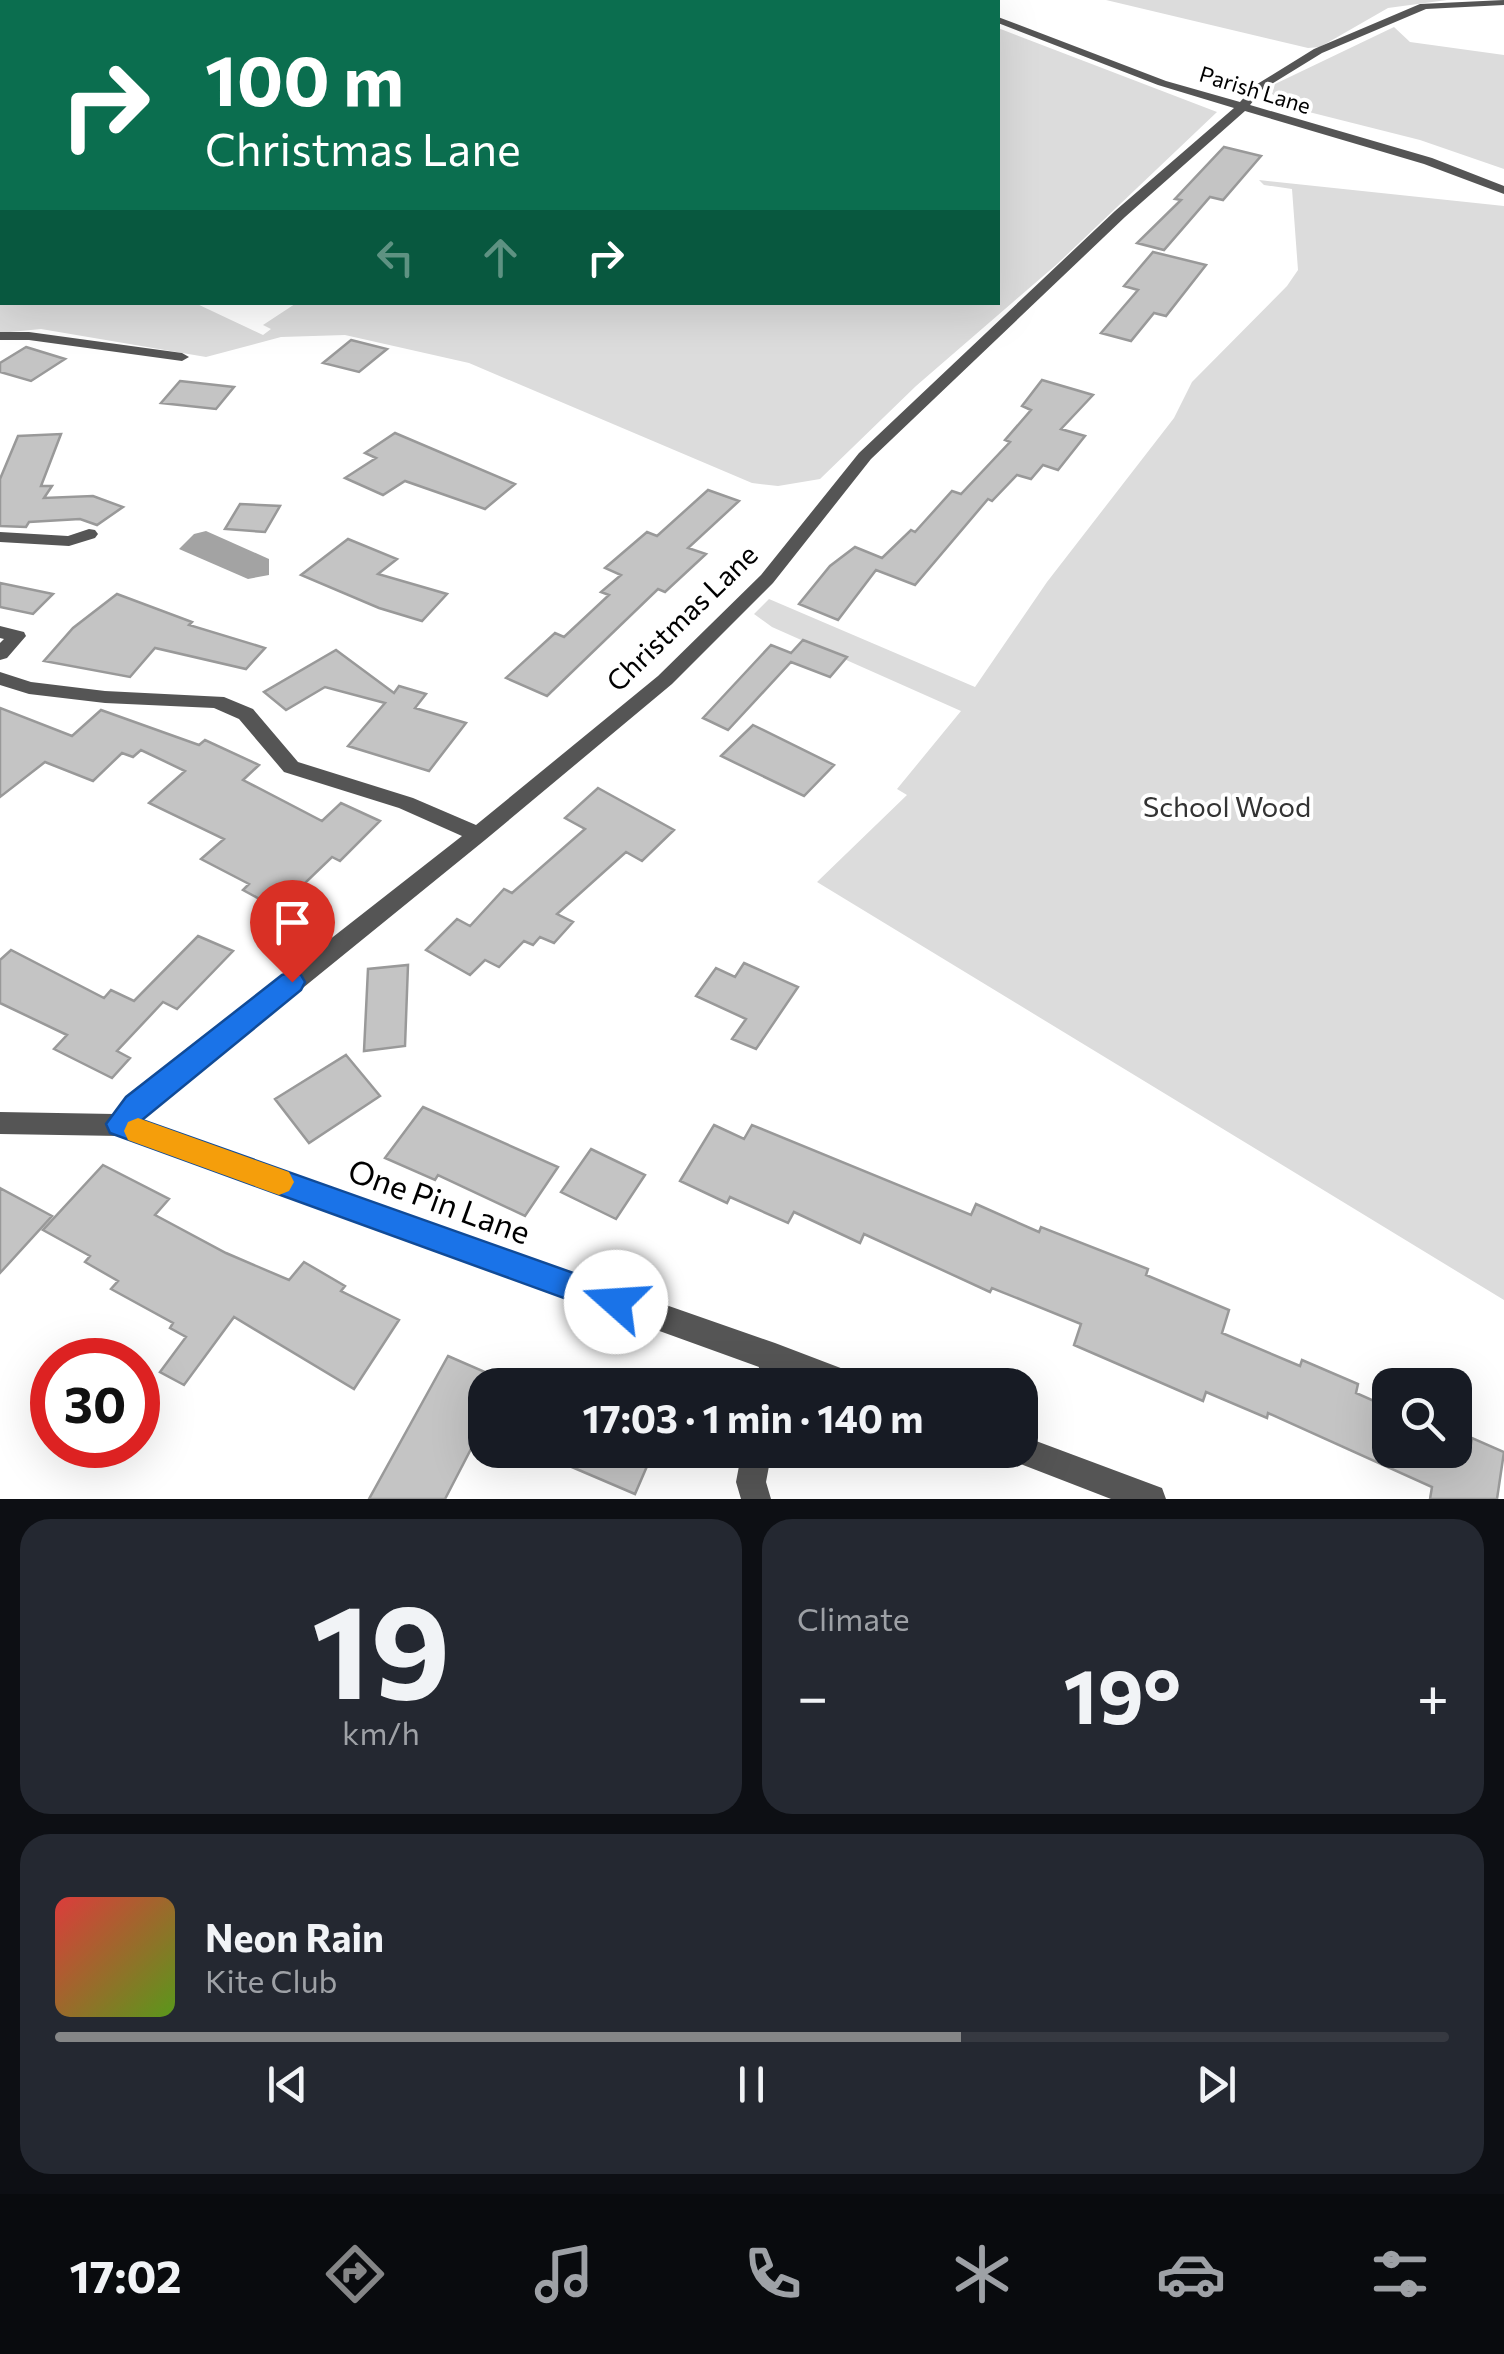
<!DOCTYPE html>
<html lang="en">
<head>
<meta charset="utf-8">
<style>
	:root { --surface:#171b24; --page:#242831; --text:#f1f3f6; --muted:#9ea1a6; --line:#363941; --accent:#858687 }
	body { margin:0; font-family:Commissioner,sans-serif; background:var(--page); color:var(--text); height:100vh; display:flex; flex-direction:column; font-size:38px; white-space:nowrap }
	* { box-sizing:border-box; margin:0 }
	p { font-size:32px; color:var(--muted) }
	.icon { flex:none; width:55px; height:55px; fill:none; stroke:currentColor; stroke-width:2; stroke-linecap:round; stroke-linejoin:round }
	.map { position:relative; height:1499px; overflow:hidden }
	.panel { display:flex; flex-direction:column; gap:20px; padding:20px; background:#0d0f14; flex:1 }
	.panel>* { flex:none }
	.banner { position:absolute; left:0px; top:0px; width:1000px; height:305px; box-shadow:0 10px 40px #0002; background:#0b6e4f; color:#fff; overflow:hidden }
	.tools { position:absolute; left:1372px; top:1368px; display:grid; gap:20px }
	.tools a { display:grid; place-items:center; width:100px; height:100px; border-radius:20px; background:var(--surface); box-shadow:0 10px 40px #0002; font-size:50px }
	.speed { position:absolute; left:30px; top:1338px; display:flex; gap:20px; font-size:50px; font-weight:700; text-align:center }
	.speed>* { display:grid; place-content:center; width:130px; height:130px; border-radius:50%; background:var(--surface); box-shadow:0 10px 40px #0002; line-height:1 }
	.speed .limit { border:15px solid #d22; background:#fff; color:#111 }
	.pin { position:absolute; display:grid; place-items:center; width:85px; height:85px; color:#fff; margin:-102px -42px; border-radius:50% 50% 50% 0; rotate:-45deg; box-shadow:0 0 10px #0007 }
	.pin .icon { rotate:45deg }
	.me { position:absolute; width:110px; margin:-55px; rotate:289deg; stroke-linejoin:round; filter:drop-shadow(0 0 8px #0008) }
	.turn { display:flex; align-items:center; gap:35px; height:210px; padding:0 40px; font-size:45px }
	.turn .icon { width:130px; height:130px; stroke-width:2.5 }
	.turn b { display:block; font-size:70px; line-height:85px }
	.lanes { display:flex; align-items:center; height:95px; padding:0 40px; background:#0003; justify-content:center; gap:50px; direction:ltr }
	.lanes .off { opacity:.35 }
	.big { font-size:75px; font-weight:700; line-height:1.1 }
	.panel .card { flex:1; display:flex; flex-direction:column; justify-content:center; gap:15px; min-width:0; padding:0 35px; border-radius:30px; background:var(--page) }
	.panel .dial { align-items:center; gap:0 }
	.dial b { font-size:130px; line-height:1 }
	.song { display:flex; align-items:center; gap:30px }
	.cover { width:120px; height:120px; border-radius:15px; background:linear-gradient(135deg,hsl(0 70% 55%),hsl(90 70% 35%)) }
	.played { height:10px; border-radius:5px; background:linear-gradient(90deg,var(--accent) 65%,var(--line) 65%) }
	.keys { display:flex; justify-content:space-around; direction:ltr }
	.heat { display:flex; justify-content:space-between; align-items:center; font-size:55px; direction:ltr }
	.panel .tiles { flex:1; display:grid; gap:20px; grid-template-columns:1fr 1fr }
	.card:last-child { grid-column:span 2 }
	.trip { position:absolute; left:468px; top:1368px; width:570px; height:100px; border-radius:30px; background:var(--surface); box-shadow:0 10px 40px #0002; font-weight:700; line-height:100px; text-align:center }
	.tab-bar { display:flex; height:160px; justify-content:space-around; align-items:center; background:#090b0e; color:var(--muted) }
	.tab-bar .icon { width:70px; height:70px }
	.tab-bar .current { color:var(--accent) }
	.tab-bar b { font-size:45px; color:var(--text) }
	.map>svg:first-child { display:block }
	.green { fill:#dcdcdc }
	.water { fill:#a3a3a3 }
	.building { fill:#c4c4c4; stroke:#999; stroke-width:2.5 }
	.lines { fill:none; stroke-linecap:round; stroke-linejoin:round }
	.street { fill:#555; fill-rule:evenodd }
	.primary { stroke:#000; stroke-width:25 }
	.route { fill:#1a73e8; stroke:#114b97; stroke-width:2.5 }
	.slow { fill:#f59e0b }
	.labels { text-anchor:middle; stroke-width:8; stroke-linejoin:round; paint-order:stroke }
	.far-street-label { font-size:22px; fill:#000; stroke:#fff }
	.street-label { font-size:28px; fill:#000; stroke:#fff }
	.park-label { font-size:28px; fill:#333; stroke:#fff }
	.near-street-label { font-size:32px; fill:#000; stroke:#fff }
</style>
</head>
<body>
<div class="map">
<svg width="1504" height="1499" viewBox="0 0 1504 1499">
	<rect width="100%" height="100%" fill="#fff"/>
	<path class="green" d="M415 0H848L411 2Z
		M1106 0H1447L1388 8 1320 47 1308 48Z
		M1394 27 1410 42 1504 55V169L1420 140 1305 111 1272 94 1275 84Z
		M998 28 1217 112 1056 265 916 386 820 479 778 486 752 483 469 363 345 335 281 337 206 357 41 329 0 333V304L4 302 195 303 263 335 271 329 263 325 298 302H998Z
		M1259 180 1504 206V1300L817 882 907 795 897 789 961 711 772 627 754 614 769 599 975 687 1047 582 1174 418 1192 382 1287 286 1298 270 1292 189 1264 185Z"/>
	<path class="water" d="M206 531 269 559V575L248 579 179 549 194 534Z"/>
	<path class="building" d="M1224 147 1261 156 1223 200 1210 197 1164 250 1137 243 1181 200 1175 199Z
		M1153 252 1206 265 1166 316 1154 313 1131 341 1101 333 1138 290 1124 286Z
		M351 340 387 349 359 372 323 363Z
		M26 347 65 359 31 381 0 372V363Z
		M1042 380 1093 395 1061 429 1085 436 1058 470 1043 465 1031 479 1017 475 992 501 988 499 915 585 876 570 838 620 799 604 830 566 855 547 882 558 911 530 915 532 952 491 961 494 1010 442 1005 440 1031 410 1022 406Z
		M180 381 234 387 216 409 161 403Z
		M395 433 515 484 485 509 405 481 383 495 345 478 376 458 365 453Z
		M61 434 41 486H52L44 498 93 496 123 507 97 525 80 519 29 522 26 527 0 526V479L18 436Z
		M708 490 739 501 688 548 706 554 665 592 658 589 547 696 506 678 555 633 564 637 609 595 601 592 621 575 605 568 647 532 657 536Z
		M240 504 280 506 265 532 225 529Z
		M348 539 397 559 378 574 447 594 422 621 379 608 301 575Z
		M0 583 53 594 33 614 0 607Z
		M117 594 192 622 189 625 265 648 246 669 155 648 130 677 44 661 73 628Z
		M803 640 847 657 830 677 791 662 728 730 703 718 771 645 791 653Z
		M336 650 394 693 399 686 426 694 415 708 466 723 429 771 348 746 385 703 325 687 286 710 264 692Z
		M0 708 72 736 101 710 199 745 205 740 259 765 243 780 322 821 341 803 380 821 340 861 332 857 278 909 243 890 249 884 201 859 224 839 149 803 185 771 141 750 133 757 122 753 93 781 45 762 0 797Z
		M753 725 834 765 804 796 721 756Z
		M598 788 674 830 642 861 626 852 557 914 573 922 554 943 540 937 533 945 524 941 499 967 485 960 470 975 426 950 457 919 470 926 504 889 512 893 585 829 565 818Z
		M198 936 233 951 177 1009 163 1002 117 1051 130 1058 112 1078 54 1049 67 1035 0 1003V960L11 950 104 998 111 990 134 1001Z
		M744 963 798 987 756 1049 732 1039 746 1019 696 996 716 968 735 977Z
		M408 965 405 1046 364 1051 368 969Z
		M346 1055 380 1096 309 1143 275 1099Z
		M423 1107 558 1167 525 1216 438 1175 435 1180 385 1158Z
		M714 1125 744 1139 752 1125 971 1215 976 1204 1039 1232 1041 1227 1148 1269 1146 1275 1229 1310 1222 1333 1300 1366 1302 1360 1358 1384 1356 1393 1390 1408V1450H1470L1472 1438 1504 1452 1497 1499H1430L1432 1487 1268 1413 1267 1418 1206 1392 1203 1401 1074 1345 1081 1324 992 1288 990 1292 864 1234 860 1243 794 1212 788 1223 730 1197 727 1203 680 1181Z
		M591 1149 645 1175 616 1219 561 1192Z
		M103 1165 169 1199 155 1215 226 1253 289 1280 304 1262 345 1286 341 1291 399 1320 354 1389 234 1317 184 1385 160 1372 186 1337 170 1328 173 1323 111 1289 118 1281 85 1262 90 1256 43 1230Z
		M0 1188 52 1216 0 1273Z
		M448 1356 485 1372V1422L445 1499H369Z
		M532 1450H654L635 1494Z"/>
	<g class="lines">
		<path class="street" d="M939 0H954L955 2H942Z
			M1504 0V5L1426 9 1322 53 1262 90 1250 105 1432 158 1504 186V194L1424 164 1245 111 1125 217 871 459 773 583 672 684 485 840 139 1121 775 1343 859 1375 863 1385H810L785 1376 783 1385H755L759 1367 120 1136 0 1134V1112L114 1114 127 1098 462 836 399 808 284 772 239 719 214 708 105 703 29 694 0 685V672L31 682 105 691 224 697 253 709 298 762 413 798 476 825 658 676 761 575 859 453 1115 211 1234 108 1158 85 998 23V17L1166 81 1240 102 1254 86 1314 49 1420 4Z
			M0 332H29L182 353 189 357 182 361 29 340H0Z
			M89 529 95 530 98 534 95 538 69 546 0 542V532L68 536Z
			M0 626 24 632 26 636 7 658 0 660V643L4 639 0 638Z
			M1020 1435 1162 1488 1166 1499H1111L1010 1460 1005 1450H1020Z
			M742 1450H772L766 1482 771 1499H741L736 1482Z"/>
		<path class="primary" d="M400 2 401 0
			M0 265 2 263"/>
	</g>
	<path class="route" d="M292 972 301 975 305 982 301 990 142 1120 627 1292 632 1302 627 1313 616 1317 110 1133 106 1124 126 1097 282 975Z"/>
	<path class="slow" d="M138 1118 289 1172 294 1182 289 1191 279 1195 128 1140 124 1131 128 1122Z"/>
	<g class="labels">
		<g class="far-street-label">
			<text transform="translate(1255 90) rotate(17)" y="8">Parish Lane</text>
		</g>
		<g class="street-label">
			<text transform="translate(682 618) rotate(-44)" y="10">Christmas Lane</text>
		</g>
		<g class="park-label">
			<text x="1227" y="817">School Wood</text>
		</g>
		<g class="near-street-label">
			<text transform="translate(439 1202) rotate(20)" y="11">One Pin Lane</text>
		</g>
	</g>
</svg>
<div class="tools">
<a><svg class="icon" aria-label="search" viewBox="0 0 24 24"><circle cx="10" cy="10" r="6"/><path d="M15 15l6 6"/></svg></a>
</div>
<div class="speed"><div class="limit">30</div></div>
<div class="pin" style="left:292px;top:982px;background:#d93025"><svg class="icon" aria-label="arrive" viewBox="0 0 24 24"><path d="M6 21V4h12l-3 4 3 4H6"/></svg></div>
<svg class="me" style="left:616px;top:1302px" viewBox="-20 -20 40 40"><circle r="19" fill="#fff"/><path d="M0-13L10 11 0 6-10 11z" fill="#1a73e8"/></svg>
<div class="trip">17:03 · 1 min · 140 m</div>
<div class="banner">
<div class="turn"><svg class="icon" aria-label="right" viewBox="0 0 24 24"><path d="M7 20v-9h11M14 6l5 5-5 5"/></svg><div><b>100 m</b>Christmas Lane</div></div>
<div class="lanes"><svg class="icon off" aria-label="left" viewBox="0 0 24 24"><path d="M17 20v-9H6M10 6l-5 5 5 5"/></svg><svg class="icon off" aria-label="ahead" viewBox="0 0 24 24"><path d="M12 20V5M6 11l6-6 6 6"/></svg><svg class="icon" aria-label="right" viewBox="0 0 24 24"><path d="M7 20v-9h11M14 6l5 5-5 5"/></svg></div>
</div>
</div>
<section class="panel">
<div class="tiles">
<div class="card dial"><b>19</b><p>km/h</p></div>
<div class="card"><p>Climate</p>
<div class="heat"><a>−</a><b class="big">19°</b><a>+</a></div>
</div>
<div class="card">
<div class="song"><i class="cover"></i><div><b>Neon Rain</b><p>Kite Club</p></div></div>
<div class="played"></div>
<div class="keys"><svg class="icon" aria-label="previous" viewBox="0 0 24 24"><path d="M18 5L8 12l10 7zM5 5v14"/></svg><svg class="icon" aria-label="pause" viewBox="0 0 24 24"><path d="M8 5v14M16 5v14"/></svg><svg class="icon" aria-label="next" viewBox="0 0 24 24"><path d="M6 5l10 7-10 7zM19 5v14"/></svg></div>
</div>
</div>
</section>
<nav class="tab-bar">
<b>17:02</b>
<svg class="icon current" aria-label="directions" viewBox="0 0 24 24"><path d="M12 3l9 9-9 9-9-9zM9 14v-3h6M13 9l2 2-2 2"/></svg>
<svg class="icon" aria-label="music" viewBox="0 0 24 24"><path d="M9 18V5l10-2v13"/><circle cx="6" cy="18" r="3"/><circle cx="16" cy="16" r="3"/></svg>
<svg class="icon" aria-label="phone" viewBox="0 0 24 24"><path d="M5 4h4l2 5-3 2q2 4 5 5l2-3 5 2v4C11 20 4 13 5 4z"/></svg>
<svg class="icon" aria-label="climate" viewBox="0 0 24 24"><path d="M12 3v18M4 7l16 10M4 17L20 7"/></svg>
<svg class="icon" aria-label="car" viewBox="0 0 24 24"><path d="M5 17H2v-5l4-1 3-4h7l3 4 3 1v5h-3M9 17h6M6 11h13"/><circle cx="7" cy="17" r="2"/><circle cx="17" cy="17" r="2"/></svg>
<svg class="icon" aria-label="filters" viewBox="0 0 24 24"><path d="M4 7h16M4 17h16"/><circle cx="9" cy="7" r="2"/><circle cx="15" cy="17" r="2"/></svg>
</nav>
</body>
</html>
